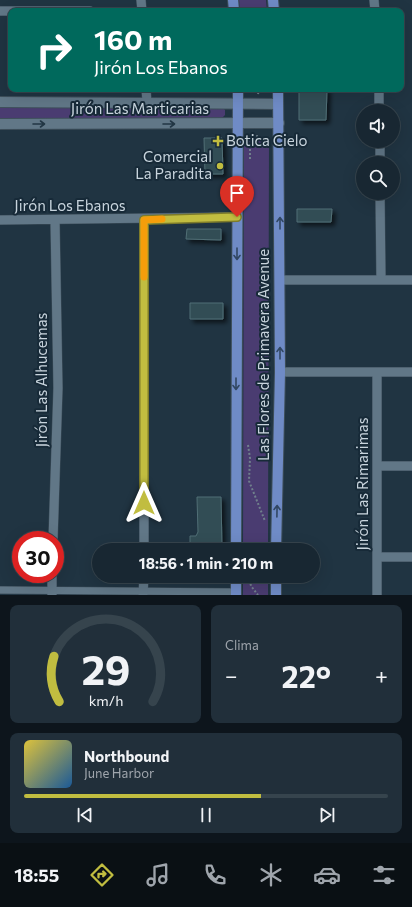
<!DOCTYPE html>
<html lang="es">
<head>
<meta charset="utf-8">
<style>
	:root { --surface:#182732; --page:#212f3a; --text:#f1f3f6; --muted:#9fa5ac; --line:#36444d; --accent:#c1bd40 }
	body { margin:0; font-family:Commissioner,sans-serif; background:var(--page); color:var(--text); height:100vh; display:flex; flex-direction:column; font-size:15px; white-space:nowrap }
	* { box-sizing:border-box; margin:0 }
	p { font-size:13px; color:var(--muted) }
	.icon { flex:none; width:22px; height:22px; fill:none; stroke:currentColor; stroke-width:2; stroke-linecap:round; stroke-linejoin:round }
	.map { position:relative; height:595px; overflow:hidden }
	.panel { display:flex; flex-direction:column; gap:10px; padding:10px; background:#0d151c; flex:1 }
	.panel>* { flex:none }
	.top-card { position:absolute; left:8px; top:8px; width:396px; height:84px; border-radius:8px; box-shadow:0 4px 16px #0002,0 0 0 1px var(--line); background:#00695c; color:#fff; overflow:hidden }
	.buttons { position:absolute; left:356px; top:104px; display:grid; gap:8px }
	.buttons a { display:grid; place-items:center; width:44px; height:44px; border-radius:50%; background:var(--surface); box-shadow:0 4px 16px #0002,0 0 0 1px var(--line); font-size:20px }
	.speed { position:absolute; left:12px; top:531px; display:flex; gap:8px; font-size:20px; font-weight:700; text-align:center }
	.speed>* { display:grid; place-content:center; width:52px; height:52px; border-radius:50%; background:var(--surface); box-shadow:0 4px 16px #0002,0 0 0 1px var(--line); line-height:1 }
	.speed .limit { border:6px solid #d22; background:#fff; color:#111 }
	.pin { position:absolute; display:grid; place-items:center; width:34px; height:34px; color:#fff; margin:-41px -17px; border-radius:50% 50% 50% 0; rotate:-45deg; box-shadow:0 0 4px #0007 }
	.pin .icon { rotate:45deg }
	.me { position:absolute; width:44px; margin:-22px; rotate:0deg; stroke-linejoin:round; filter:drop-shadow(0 0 3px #0008) }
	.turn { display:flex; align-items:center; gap:14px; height:84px; padding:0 20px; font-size:18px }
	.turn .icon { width:52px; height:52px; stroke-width:2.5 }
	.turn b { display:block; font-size:28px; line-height:34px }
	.big { font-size:30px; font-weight:700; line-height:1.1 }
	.panel .widget { flex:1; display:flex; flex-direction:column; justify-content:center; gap:6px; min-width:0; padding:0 14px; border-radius:8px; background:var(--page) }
	.panel .dial { align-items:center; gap:0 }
	.dial svg { height:104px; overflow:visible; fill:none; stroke:var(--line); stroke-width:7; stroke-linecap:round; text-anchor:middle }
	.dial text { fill:var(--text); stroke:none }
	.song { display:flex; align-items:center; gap:12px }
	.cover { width:48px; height:48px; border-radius:6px; background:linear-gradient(135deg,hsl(50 70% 55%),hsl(210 70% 35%)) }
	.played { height:4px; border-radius:2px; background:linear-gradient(90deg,var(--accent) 65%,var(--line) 65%) }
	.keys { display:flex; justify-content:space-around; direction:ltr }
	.heat { display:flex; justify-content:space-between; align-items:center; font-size:22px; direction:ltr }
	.panel .tiles { flex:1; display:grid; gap:10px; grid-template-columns:1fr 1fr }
	.widget:last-child { grid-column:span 2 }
	.trip { position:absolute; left:92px; top:543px; width:228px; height:40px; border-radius:20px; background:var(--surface); box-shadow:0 4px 16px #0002,0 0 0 1px var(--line); font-weight:700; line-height:40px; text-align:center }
	.tab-bar { display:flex; height:64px; justify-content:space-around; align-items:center; background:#0a1014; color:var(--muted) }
	.tab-bar .icon { width:28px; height:28px }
	.tab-bar .on { color:var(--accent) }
	.tab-bar b { font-size:18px; color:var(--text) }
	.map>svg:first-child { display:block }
	.green { fill:#4a3c71 }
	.building { fill:#314d54; stroke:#516f76; filter:url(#shadow) }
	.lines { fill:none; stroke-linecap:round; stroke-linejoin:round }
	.pedestrian-casing { stroke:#3e4f5b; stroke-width:8 }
	.minor-casing { stroke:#3e4f5b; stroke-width:10 }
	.tertiary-casing { stroke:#3e4f5b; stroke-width:12 }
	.primary-casing { stroke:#3e4f5b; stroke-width:12 }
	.path { stroke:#70808c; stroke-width:2; stroke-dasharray:2 2; stroke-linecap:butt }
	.pedestrian { stroke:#617787; stroke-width:7 }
	.minor { stroke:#617787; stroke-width:9 }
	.tertiary { stroke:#617787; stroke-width:10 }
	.primary { stroke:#6f8bc6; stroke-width:10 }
	.oneway { stroke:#223644 }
	.oneway2 { stroke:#314763 }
	.route-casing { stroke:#7d7b2a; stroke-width:10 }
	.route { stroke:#c1bd40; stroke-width:7 }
	.slow { stroke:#f59e0b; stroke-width:7 }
	.poi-dot { fill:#c1bd40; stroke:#172a38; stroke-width:1.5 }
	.labels { text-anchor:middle; stroke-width:4; stroke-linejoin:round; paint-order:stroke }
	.street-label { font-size:15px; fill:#c8d4dd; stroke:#172a38 }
	.poi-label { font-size:15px; fill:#c8d4dd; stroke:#172a38; text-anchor:start }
</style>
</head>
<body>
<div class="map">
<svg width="412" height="595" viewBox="0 0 412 595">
	<defs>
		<filter id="shadow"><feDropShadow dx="3.5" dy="3.5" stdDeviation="2" flood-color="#0009"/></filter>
	</defs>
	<rect width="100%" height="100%" fill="#203442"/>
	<path class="green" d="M239 0H266L267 11H240Z
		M0 106 223 108 225 110V115L222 118H0Z
		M247 137H266L269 139 268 550H243L244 141Z
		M243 576H268V595H243Z"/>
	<path class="building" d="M299 89H327L326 120H299Z
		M204 138H222L223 174H205Z
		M297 209H332L331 222H297Z
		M187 229H221V240L186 239Z
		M190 303H223V319H190Z
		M197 497H221L222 550H196V548H190V536H196L198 532Z"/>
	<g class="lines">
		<g class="pedestrian-casing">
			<path id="pedestrian" d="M0 590 236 592"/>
		</g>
		<g class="minor-casing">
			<path id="minor" d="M141 0 142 11
				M374 0 375 11
				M0 11H90
				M146 89 147 102
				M379 89V111
				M380 141V163
				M380 193 381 279
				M0 220 237 217
				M280 280H412
				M280 372H412
				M377 373V595
				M377 466H412
				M53 540 58 388 55 220
				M144 550V220
				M377 557H412
				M52 595V574
				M143 595 144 576"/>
		</g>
		<g class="tertiary-casing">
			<path id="tertiary" d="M0 102 278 104
				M0 124 279 123"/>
		</g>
		<g class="primary-casing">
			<path id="primary" d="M233 0 234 11
				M273 0 274 11
				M236 550 238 89
				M276 550 280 372 278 89
				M236 595V576
				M276 595V576"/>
		</g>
		<path class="path" d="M258 94 259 89
			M250 159V147L257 137V134
			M248 445 250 458 249 481 265 521
			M263 550 265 543
			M249 576 251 586 258 595"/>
		<use href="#pedestrian" class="pedestrian"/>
		<use href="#minor" class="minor"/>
		<use href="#tertiary" class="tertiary"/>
		<use href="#primary" class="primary"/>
	</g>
	<defs><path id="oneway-shaft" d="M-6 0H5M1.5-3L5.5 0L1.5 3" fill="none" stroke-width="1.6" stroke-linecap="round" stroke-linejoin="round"/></defs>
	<g class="oneway">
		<use href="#oneway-shaft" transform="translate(39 124)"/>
		<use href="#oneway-shaft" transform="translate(169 124)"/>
	</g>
	<g class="oneway2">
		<use href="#oneway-shaft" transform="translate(280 223) rotate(-90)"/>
		<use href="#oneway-shaft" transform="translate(237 254) rotate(90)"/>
		<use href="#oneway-shaft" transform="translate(280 353) rotate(-90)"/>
		<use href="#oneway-shaft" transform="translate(236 384) rotate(90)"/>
		<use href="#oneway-shaft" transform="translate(277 511) rotate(-89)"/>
	</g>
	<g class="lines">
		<g class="route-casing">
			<path id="route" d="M144 503V220L237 217"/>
		</g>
		<use href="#route" class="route"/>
		<path class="slow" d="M144 277V220L162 219"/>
	</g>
	<g class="poi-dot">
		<path d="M216 135h4v4h4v4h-4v4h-4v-4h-4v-4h4z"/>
		<circle cx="220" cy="166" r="4"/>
	</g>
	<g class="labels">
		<g class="street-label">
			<text x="140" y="114">Jirón Las Marticarias</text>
			<text x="70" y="211">Jirón Los Ebanos</text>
			<text transform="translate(264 355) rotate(-90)" y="5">Las Flores de Primavera Avenue</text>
			<text transform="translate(42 380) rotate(-90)" y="5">Jirón Las Alhucemas</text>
			<text transform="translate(363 484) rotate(-90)" y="5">Jirón Las Rimarimas</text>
		</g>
		<g class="poi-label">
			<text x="226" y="146">Botica Cielo</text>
			<text x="212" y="162" text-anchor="end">Comercial<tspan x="212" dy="17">La Paradita</tspan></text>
		</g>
	</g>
</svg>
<div class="buttons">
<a><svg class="icon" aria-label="sound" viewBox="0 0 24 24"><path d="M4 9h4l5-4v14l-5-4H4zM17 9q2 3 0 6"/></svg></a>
<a><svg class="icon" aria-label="search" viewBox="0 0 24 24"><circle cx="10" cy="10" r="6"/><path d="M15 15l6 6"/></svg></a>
</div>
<div class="speed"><div class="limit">30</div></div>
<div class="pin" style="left:237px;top:217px;background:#d93025"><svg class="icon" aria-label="arrive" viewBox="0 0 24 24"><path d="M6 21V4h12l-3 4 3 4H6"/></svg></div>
<svg class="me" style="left:144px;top:503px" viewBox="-20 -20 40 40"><path d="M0-17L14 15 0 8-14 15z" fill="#c1bd40" stroke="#fff" stroke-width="4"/></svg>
<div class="trip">18:56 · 1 min · 210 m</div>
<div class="top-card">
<div class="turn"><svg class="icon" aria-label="right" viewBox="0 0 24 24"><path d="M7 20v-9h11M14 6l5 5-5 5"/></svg><div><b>160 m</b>Jirón Los Ebanos</div></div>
</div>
</div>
<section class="panel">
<div class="tiles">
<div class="widget dial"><svg viewBox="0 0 100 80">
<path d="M14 69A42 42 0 1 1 86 69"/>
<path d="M14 69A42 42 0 0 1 10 34" stroke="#c1bd40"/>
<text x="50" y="56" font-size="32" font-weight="700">29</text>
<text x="50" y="72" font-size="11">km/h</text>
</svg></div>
<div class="widget"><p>Clima</p>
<div class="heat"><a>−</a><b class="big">22°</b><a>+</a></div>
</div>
<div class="widget">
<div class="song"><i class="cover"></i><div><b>Northbound</b><p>June Harbor</p></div></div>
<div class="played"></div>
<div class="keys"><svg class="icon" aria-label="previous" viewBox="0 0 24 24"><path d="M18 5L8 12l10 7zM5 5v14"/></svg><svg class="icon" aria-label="pause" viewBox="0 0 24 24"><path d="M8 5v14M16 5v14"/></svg><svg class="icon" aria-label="next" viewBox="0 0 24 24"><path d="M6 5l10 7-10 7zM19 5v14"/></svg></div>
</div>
</div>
</section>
<nav class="tab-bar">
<b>18:55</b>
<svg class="icon on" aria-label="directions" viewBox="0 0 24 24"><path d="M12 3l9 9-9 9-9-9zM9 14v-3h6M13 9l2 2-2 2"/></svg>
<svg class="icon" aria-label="music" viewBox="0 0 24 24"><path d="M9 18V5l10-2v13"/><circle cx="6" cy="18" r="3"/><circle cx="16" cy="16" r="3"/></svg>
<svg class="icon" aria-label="phone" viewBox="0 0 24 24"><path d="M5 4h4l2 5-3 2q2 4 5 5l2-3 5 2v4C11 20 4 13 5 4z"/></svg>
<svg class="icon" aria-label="climate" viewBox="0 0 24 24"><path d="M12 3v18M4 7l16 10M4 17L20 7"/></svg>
<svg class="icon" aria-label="car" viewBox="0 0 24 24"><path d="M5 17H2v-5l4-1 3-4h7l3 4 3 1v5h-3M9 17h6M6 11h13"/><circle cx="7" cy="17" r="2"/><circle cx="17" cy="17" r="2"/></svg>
<svg class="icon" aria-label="filters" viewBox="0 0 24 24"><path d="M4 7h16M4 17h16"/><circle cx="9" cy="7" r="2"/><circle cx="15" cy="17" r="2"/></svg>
</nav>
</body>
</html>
